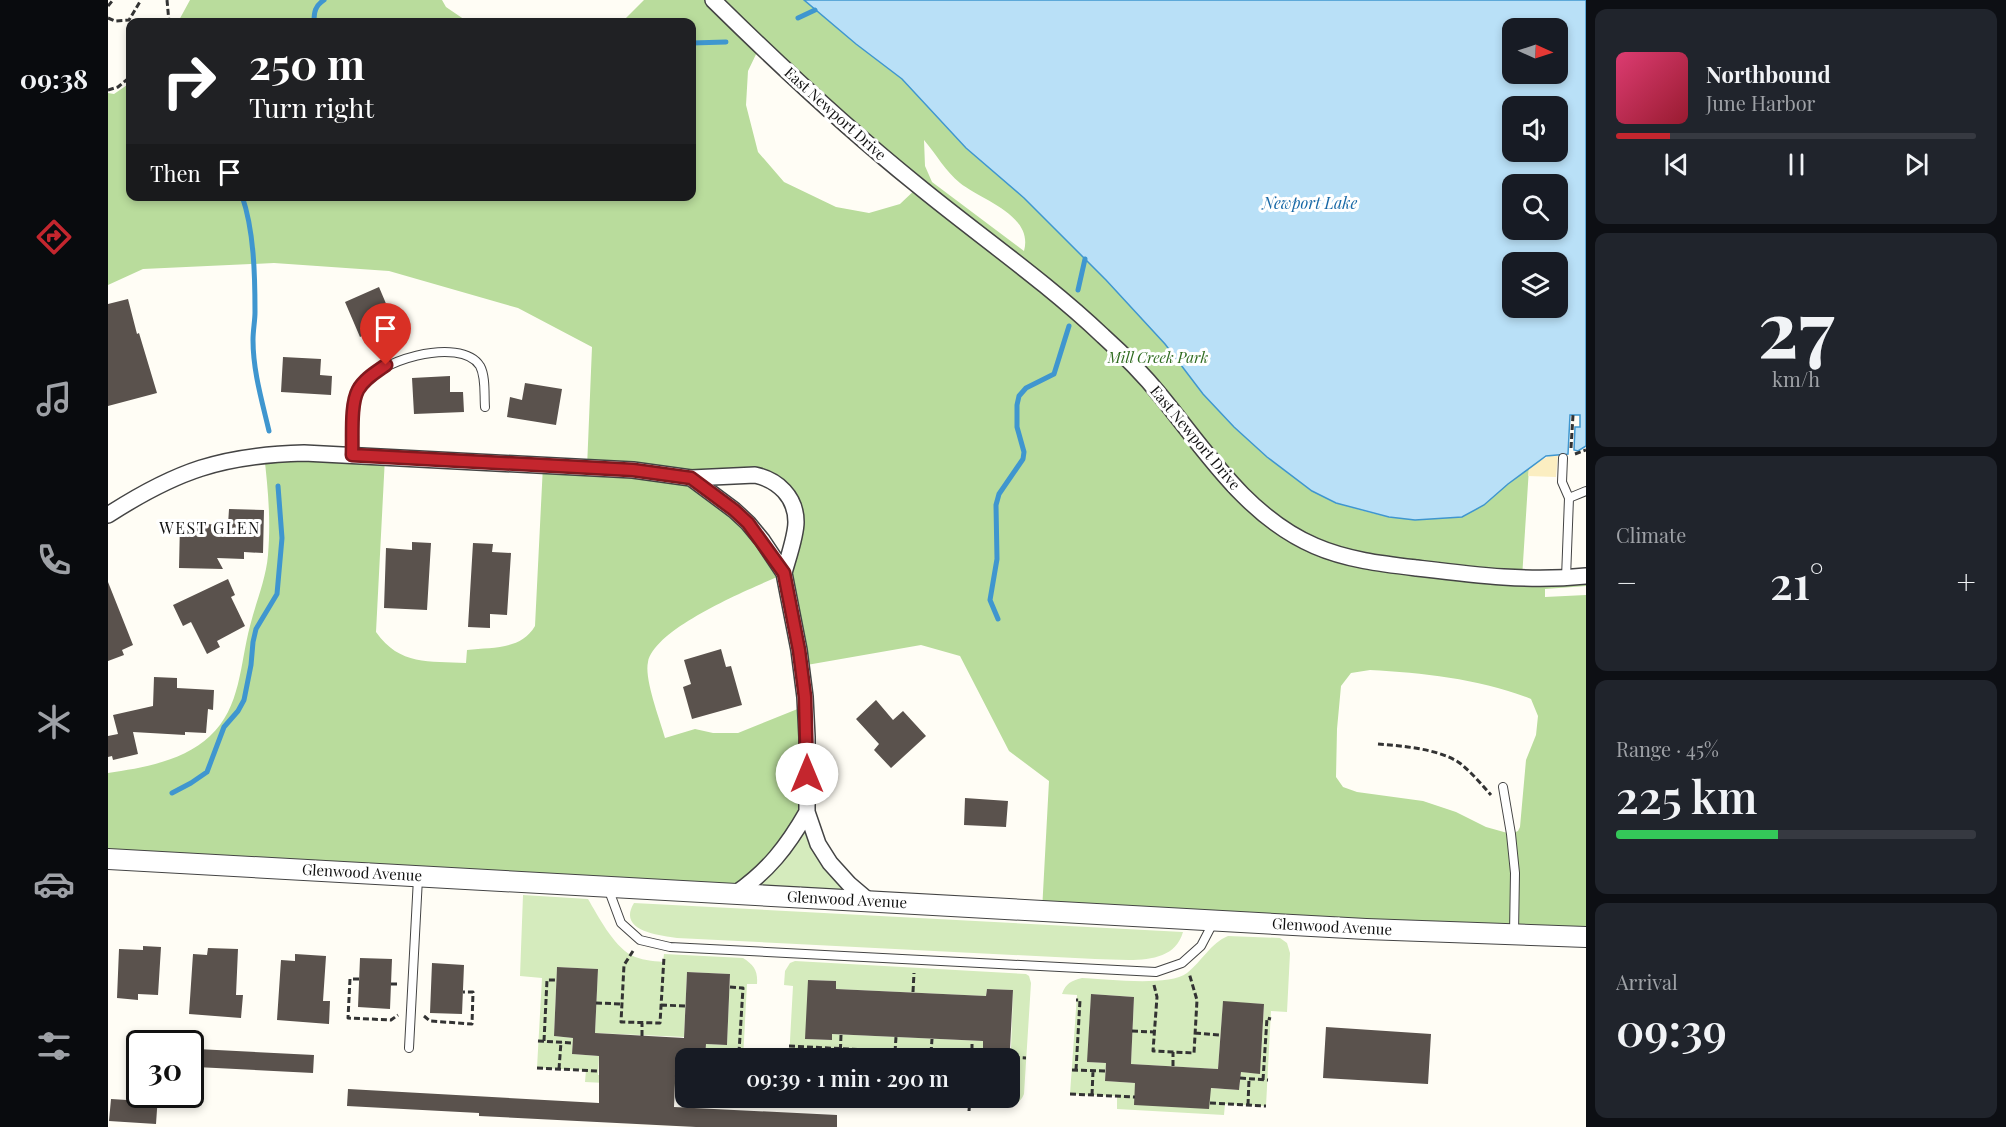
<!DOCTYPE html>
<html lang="en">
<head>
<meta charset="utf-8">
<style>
	:root { --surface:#171b24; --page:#20242c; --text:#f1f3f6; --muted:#9ea1a6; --line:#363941; --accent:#c4262e }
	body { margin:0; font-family:"Playfair Display",serif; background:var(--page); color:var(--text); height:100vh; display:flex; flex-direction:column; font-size:22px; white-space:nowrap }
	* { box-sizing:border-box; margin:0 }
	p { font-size:20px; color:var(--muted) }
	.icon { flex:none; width:33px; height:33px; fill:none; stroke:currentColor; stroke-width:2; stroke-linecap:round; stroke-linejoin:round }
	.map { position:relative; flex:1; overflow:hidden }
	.panel { display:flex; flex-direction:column; gap:9px; padding:9px; background:#0d0f14; width:420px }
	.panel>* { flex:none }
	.guide { position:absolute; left:18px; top:18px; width:570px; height:183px; border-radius:12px; box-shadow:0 3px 9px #0003; background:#202124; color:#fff; overflow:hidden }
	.needle { width:39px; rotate:93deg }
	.fabs { position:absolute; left:1394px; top:18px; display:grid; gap:12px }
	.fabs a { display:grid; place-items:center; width:66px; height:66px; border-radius:12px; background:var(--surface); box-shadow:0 3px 9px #0003; font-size:30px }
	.speed { position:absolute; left:18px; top:1030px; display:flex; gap:12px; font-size:30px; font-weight:700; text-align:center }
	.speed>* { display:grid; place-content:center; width:78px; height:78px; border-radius:50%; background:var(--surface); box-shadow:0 3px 9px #0003; line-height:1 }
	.speed .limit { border:3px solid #111; border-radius:9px; background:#fff; color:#111 }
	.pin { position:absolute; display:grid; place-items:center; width:51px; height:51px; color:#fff; margin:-62px -26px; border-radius:50% 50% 50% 0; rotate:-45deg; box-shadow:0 0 6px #0007 }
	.pin .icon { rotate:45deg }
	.me { position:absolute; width:66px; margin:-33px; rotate:0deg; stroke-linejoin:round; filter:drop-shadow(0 0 4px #0008) }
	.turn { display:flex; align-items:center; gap:21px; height:126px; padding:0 24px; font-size:27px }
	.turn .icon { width:78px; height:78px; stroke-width:2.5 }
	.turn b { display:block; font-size:42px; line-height:51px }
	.then { display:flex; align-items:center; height:57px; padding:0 24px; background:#0003; gap:12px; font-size:22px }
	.big { font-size:45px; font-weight:600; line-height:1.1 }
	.panel .tile { flex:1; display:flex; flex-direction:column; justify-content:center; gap:9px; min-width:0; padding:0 21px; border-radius:12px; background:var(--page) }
	.panel .dial { align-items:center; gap:0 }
	.dial b { font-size:78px; line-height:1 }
	.song { display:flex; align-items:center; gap:18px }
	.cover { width:72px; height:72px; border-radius:9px; background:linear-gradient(135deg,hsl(340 70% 55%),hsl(350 70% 35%)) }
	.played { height:6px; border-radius:3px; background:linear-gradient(90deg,var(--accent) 15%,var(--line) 15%) }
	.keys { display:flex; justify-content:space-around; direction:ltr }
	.heat { display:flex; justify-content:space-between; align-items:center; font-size:33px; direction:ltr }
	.charge { height:9px; border-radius:4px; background:linear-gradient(90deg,#34c759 45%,var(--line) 0) }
	.trip { position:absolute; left:567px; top:1048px; width:345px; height:60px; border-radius:12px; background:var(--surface); box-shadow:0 3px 9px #0003; font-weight:600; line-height:60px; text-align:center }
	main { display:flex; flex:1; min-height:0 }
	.menu { display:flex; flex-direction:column; width:108px; justify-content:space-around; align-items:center; background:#090b0e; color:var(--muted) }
	.menu .icon { width:42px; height:42px }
	.menu .selected { color:var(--accent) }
	.menu b { font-size:27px; color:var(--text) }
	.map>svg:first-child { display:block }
	.green { fill:#d5ebbd; fill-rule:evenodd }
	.forest { fill:#b9dc9c; fill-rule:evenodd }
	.sand { fill:#fbeec1 }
	.water { fill:#b9e0f7; stroke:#3f96cf; stroke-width:1.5; fill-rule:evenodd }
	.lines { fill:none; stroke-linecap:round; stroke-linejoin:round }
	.stream { stroke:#3f96cf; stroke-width:5 }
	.building { fill:#5a524d }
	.service-casing { stroke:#444; stroke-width:10 }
	.minor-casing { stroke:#444; stroke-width:18 }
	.tertiary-casing { stroke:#444; stroke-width:22 }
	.path { stroke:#333; stroke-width:3; stroke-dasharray:6 3; stroke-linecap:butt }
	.service { stroke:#fff; stroke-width:8 }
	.minor { stroke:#fff; stroke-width:15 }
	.tertiary { stroke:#fff; stroke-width:20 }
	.route-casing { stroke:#7f191e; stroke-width:15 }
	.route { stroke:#c4262e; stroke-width:10 }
	.labels { text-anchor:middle; stroke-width:6; stroke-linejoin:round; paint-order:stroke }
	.street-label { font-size:15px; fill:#111; stroke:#fff }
	.park-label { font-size:15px; font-style:italic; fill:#2f6b1f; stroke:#fff }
	.water-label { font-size:16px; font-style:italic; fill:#1768a6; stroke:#fff }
	.neighbourhood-label { font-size:16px; letter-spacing:1.5px; fill:#111; stroke:#fff }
</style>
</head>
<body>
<main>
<nav class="menu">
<b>09:38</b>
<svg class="icon selected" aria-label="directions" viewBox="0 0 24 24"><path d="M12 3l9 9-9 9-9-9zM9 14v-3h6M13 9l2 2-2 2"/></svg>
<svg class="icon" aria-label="music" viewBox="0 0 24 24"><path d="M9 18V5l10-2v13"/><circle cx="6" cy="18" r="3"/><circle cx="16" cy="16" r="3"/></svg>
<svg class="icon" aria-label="phone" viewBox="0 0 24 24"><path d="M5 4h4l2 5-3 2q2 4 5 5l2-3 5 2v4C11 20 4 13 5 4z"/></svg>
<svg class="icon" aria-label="climate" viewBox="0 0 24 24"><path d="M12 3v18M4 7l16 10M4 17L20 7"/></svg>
<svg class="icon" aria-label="car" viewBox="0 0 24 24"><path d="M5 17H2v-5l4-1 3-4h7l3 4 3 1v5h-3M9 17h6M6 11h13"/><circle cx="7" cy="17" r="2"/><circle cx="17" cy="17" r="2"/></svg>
<svg class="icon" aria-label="filters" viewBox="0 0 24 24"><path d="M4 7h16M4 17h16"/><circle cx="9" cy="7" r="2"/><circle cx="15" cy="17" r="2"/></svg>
</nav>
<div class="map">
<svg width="1478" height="1127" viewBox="0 0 1478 1127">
	<rect width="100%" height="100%" fill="#fffdf5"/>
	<path class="green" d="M699 812 710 844 761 901 627 894Z
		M415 895 480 899C490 916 505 945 523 955 532 960 545 961 555 962L556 954 635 958C646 965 650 971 649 984H639L635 1059H597L598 1044 619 1045 622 974 579 972 576 1037 487 1033 490 969 449 967 446 1036 465 1038 464 1054 491 1056 490 1075 567 1079 568 1059H577V1087L477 1082 478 1070 429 1068 434 978 412 976Z
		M526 903 1075 932C1065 968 1017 959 987 959L569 938C550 935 509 931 526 903Z
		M1120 936 1172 938 1179 943 1182 953 1179 1012 1163 1011 1158 1106 1117 1104 1116 1115 1009 1109V1096L962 1094 969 995 954 994C958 983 963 981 974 978 999 979 1060 987 1079 973 1094 961 1103 943 1120 936ZM983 994 1026 997 1023 1064 1110 1069 1115 1002 1156 1004 1152 1073 1133 1072 1131 1090 997 1081 998 1063 980 1062Z
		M687 961 918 974 921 976 923 983 916 1094C913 1102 908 1104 900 1105L751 1098H902V1059H681L685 986 676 985 677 971 682 963ZM701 980 728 981V989L878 996 879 989 905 990 903 1049 875 1048V1041L724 1034 723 1040 698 1039Z"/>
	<path class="forest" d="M82 0H334L338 7 360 22H70Z
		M536 0H696L748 44 794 79 858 148 916 198 998 280 1057 344 1095 394 1126 427 1159 457 1204 491 1228 503 1260 512 1281 517 1307 520 1400 484 1421 468 1414 578 1478 576V586L1437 589V597L1478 595V937L934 911 941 781 901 751 852 656 813 645 693 666 676 574C644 588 547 627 540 662 536 679 552 720 557 738L587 729 605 733H630L697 706 699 812 627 894 0 859V773C34 768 76 761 102 736 133 708 132 663 142 626 148 602 158 579 160 555 163 520 160 488 156 454L277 457 268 632C292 666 321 661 358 663L359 650C385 647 413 650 427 626L435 465 479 468 484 347 410 308 281 271 166 263 35 269 0 285V93L6 94 22 83V196H584V22H514ZM652 46 810 187 792 204 761 213 728 207 676 182 650 152 638 105 640 71ZM816 140C828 154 838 172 852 183 873 200 926 215 916 251L824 182 817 166ZM656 477 686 508 676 573 626 510 584 478ZM1262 670C1316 673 1373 679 1423 699L1430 716 1428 735 1418 760 1412 827 1410 831 1403 834 1378 827 1348 812 1315 801 1249 792 1235 787 1228 777 1229 729 1233 686 1243 673Z"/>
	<path class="sand" d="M1450 454 1448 477 1420 476 1421 468C1431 461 1438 456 1450 454Z"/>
	<path class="water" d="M696 0H1478V446L1470 451 1466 450 1467 427H1472V415H1462L1460 454 1438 456 1400 484 1376 505 1354 517 1307 520 1281 517 1228 503 1204 491 1159 457 1126 427 1095 394 1057 344 998 280 916 198 858 148 794 79 748 44ZM1404 28H1449V74H1404ZM1404 106H1449V152H1404ZM1404 184H1449V230H1404ZM1404 262H1449V308H1404Z"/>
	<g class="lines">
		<path class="stream" d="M690 18 707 10
			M206 22C206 12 207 6 216 0
			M584 43 618 42
			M134 196C146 230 147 275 147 312 147 321 145 330 145 340 145 371 154 401 161 431
			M970 290 977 259
			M890 619 882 600 889 559 888 505 891 494 915 459 916 452 909 427V405L911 396 918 388 946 374 961 326
			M64 793 83 783 99 772 116 727 130 711 136 700 143 665 145 642 148 629 169 594 174 538 170 486"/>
	</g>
	<path class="building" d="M271 287 290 332 273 340 269 329 252 337 237 302Z
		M20 299 29 334 31 333 49 393 0 406V304Z
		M175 357 213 359 212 375 224 376 223 395 173 392Z
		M342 376V392H355L356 412 306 414 304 378Z
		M417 383 454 389 448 425 399 417 402 397 414 400Z
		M121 509 156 510 155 553 136 552V559L109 558 115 569 71 568 72 523 120 525Z
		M304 542 323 543 319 610 276 608 278 548 304 550Z
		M365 543 385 544 384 552 403 553 399 615 382 614V628L360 627Z
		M120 579 127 595 123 597 137 626 109 641 112 647 99 654 83 622 75 626 65 605Z
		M0 582 25 645 14 650 16 655 0 661Z
		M613 649 618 667 623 666 634 705 584 719 575 687 583 684 576 660Z
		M46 677 69 678V688L106 690 105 710 100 709 98 733 77 732V735L25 732 30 754 5 760 4 756 0 757V736L10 734 5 715 45 706Z
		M768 700 785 720 795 711 818 736 783 768 766 750 771 744 748 719Z
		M857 798 900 801 898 827 856 825Z
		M35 946 53 947 50 995 30 994V1000L9 998 11 949 35 950Z
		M100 948 130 949 128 995H135L133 1018 81 1014 85 954 99 955Z
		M187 954 218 956 215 1001H222L221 1024 169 1020 173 960 187 961Z
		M252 958 284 959 282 1009 250 1007Z
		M324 963 356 965 354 1014 322 1013Z
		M449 967 490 969 487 1033 576 1038 579 972 622 974 619 1045 598 1044 597 1059H568L566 1107 729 1115V1127H588L371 1116V1113L239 1106 240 1089 491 1103V1056L464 1054 465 1038 446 1036Z
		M700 980 728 981V989L878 996 879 989 905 990 902 1049 875 1048V1041L724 1034V1040L697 1039Z
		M983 994 1026 997 1023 1064 1110 1069 1115 1001 1156 1004 1152 1074 1133 1072 1131 1090 1103 1088 1101 1109 1026 1105 1027 1083 997 1081 998 1063 979 1062Z
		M1218 1027 1323 1034 1320 1084 1215 1078Z
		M89 1049 206 1055 205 1073 88 1067Z
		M19 1095H50L48 1124 1 1121 3 1099 19 1100Z"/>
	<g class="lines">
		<g class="service-casing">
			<path id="service" d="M244 455C245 435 241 409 250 391 263 361 353 335 372 366 378 377 376 395 377 407
				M1455 458 1454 482 1461 498
				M1458 578 1461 498 1478 491
				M1395 787 1403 834 1407 873 1406 933
				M500 888 513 923 532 940 562 947 1048 972 1074 963 1093 946 1106 921
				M301 1048 310 878"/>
		</g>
		<g class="minor-casing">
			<path id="minor" d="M605 0C670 64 737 127 808 184 870 235 937 281 995 336 1015 354 1035 374 1052 395 1097 450 1139 517 1207 546 1239 560 1275 564 1309 568 1366 575 1420 582 1478 576
				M583 478 647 475C670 480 688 497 688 522 688 536 680 558 676 573
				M0 515C68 471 114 455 196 453L525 470 583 478 626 510 640 523 654 540 676 573 691 650 697 697 699 737V812L710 844 722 863 741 884 761 901
				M627 894C660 871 679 847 699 812"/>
		</g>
		<g class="tertiary-casing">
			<path id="tertiary" d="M0 859 1258 929 1478 937"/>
		</g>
		<path class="path" d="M59 0 61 22
			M0 6 5 0
			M0 18 7 21 21 20 33 0
			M0 90 10 87 22 77
			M1463 448 1465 415
			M1467 454 1478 450
			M1270 744C1295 746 1333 749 1353 764 1364 773 1374 785 1383 795
			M525 951 516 965 513 1022 552 1023 556 957
			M251 979H242L240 1018 283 1020 290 1015
			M283 984H292
			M1046 985 1049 997 1045 1051 1086 1053 1089 1000 1081 973
			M622 987 635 988 631 1052
			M805 992 806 973
			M488 1003 514 1004
			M553 1005 577 1006
			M316 1016 322 1021 364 1024 365 992H355
			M1024 1031 1046 1032
			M1087 1033 1112 1035
			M534 1036V1023
			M430 1041 465 1043
			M436 1041 439 980H448
			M681 1046 918 1058
			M598 1050 635 1052
			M787 1052 788 1037
			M823 1053 824 1039
			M610 1059V1051
			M732 1059 733 1035
			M864 1059V1041
			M1065 1066V1052
			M429 1068 490 1071
			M451 1069 453 1042
			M964 1070 998 1071
			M968 1070 972 1000H968
			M567 1075 578 1076
			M1132 1078 1160 1080
			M1155 1080 1159 1018 1163 1019
			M962 1094 1027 1097
			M984 1095 985 1071
			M1102 1103 1158 1106
			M729 1105 730 1098
			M1140 1105 1141 1079
			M861 1111 862 1098"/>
		<use href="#service" class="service"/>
		<use href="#minor" class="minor"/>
		<use href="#tertiary" class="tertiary"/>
	</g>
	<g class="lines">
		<g class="route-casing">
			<path id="route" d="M278 365C268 372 256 379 250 390 242 405 245 437 244 455L525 470 583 478 626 510 640 523 676 573 691 650 697 697 699 774"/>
		</g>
		<use href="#route" class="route"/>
	</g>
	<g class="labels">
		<g class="street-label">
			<text transform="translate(727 114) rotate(42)" y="5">East Newport Drive</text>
			<text transform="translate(1087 438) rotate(50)" y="5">East Newport Drive</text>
			<text transform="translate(254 873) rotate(3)" y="5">Glenwood Avenue</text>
			<text transform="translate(739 900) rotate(3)" y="5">Glenwood Avenue</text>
			<text transform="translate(1224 927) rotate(3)" y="5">Glenwood Avenue</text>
		</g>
		<g class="park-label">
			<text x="1050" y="363">Mill Creek Park</text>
		</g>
		<g class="water-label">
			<text x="1202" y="209">Newport Lake</text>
		</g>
		<g class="neighbourhood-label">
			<text x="102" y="534">WEST GLEN</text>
		</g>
	</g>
</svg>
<div class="fabs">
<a><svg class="needle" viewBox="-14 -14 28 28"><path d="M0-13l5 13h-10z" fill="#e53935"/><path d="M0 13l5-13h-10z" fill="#9ea1a6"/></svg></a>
<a><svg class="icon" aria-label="sound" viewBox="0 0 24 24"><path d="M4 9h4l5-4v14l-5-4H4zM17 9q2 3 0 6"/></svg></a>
<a><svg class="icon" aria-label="search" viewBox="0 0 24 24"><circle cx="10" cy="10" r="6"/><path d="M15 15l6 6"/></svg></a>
<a><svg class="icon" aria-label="layers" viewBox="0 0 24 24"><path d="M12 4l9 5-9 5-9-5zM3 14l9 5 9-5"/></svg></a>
</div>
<div class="speed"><div class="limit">30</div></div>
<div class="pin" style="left:278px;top:365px;background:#d93025"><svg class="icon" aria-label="arrive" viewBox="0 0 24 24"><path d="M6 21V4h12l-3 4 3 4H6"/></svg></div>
<svg class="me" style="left:699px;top:774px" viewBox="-20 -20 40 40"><circle r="19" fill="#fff"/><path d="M0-13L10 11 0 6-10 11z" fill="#c4262e"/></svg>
<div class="trip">09:39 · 1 min · 290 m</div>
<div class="guide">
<div class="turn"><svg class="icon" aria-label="right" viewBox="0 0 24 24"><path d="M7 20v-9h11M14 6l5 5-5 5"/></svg><div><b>250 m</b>Turn right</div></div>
<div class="then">Then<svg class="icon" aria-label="arrive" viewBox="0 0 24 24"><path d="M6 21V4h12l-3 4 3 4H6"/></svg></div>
</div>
</div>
<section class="panel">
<div class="tile">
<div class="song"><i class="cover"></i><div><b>Northbound</b><p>June Harbor</p></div></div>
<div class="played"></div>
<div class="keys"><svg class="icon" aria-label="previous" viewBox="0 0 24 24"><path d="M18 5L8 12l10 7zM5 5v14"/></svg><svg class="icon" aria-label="pause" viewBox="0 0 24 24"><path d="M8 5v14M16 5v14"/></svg><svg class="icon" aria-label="next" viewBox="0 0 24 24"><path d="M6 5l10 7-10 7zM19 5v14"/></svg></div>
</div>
<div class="tile dial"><b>27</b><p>km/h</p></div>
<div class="tile"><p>Climate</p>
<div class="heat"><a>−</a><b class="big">21°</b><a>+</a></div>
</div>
<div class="tile"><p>Range · 45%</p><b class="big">225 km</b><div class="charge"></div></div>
<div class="tile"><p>Arrival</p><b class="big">09:39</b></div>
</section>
</main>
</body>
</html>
